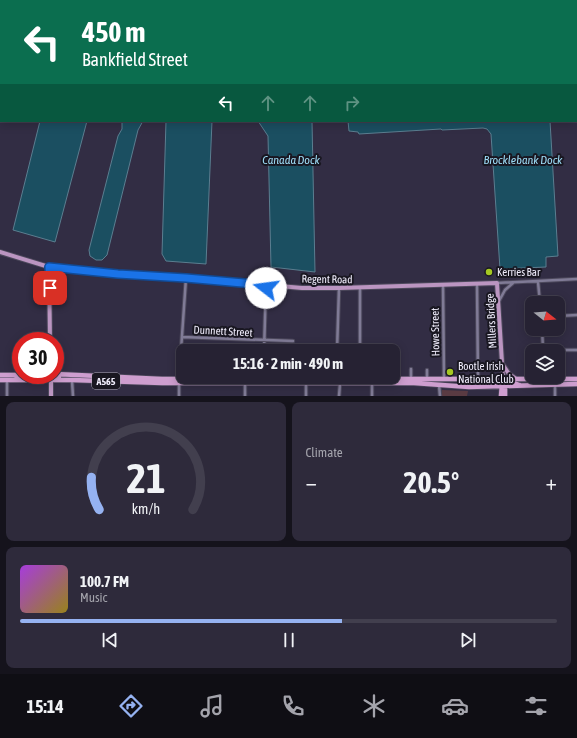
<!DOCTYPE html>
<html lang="en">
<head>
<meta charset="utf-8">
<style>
	:root { --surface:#262233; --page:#2e2a3b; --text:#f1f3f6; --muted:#a4a4ac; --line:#423f4e; --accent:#95b2f1 }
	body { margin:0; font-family:"Asap Condensed",sans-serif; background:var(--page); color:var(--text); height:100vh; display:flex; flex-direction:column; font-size:15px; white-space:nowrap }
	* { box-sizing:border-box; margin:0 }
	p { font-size:13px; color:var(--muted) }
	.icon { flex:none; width:22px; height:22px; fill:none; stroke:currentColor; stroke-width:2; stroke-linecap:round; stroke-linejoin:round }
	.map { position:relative; height:396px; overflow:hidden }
	.panel { display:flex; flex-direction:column; gap:6px; padding:6px; background:#15131c; flex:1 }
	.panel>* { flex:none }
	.banner { position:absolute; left:0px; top:0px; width:577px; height:122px; box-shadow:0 2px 10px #0003,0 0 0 1px var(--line); background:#0b6e4f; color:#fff; overflow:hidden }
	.needle { width:26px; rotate:107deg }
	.controls { position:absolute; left:525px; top:296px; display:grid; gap:8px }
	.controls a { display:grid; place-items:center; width:40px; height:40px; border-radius:8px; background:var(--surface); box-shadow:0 2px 10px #0003,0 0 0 1px var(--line); font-size:20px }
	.speed { position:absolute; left:12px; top:332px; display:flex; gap:8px; font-size:20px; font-weight:700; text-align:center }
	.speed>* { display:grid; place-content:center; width:52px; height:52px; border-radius:50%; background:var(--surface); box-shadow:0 2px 10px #0003,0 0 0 1px var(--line); line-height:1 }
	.speed .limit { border:6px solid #d22; background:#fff; color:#111 }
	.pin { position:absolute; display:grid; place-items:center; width:34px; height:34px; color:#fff; margin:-17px; border-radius:8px; box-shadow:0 2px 6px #0006 }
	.me { position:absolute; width:44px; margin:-22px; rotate:285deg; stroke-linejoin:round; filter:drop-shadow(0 0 3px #0008) }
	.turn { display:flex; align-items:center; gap:14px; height:84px; padding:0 16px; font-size:18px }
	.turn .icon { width:52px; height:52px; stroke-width:2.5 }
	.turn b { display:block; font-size:28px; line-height:34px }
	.lanes { display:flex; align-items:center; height:38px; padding:0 16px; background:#0003; justify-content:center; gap:20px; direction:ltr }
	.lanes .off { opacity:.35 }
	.big { font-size:30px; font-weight:700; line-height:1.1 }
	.panel .card { flex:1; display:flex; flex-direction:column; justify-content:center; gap:6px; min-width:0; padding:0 14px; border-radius:8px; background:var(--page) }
	.panel .dial { align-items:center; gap:0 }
	.dial svg { height:104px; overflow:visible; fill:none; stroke:var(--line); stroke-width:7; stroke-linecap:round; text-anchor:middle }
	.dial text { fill:var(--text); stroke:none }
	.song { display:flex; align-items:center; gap:12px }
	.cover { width:48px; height:48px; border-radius:6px; background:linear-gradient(135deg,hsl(280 70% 55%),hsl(50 70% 35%)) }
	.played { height:4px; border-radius:2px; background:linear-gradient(90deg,var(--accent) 60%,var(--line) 60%) }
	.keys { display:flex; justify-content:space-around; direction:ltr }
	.heat { display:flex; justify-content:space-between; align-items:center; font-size:22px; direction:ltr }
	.panel .tiles { flex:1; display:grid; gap:6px; grid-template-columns:1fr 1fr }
	.card:last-child { grid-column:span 2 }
	.trip { position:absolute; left:176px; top:344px; width:224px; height:40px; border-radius:8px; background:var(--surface); box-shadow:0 2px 10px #0003,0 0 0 1px var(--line); font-weight:700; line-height:40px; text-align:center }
	.dock { display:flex; height:64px; justify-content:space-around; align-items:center; background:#0f0e14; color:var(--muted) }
	.dock .icon { width:28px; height:28px }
	.dock .current { color:var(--accent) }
	.dock b { font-size:18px; color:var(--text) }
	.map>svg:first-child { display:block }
	.green { fill:#593a42 }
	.water { fill:#1b4f61; stroke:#5b7e90 }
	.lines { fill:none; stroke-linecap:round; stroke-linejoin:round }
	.ferry { stroke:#9ddcf6; stroke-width:1; stroke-dasharray:5 4; stroke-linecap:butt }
	.minor-casing { stroke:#4d495c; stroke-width:4.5 }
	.primary-casing { stroke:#4d495c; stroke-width:6 }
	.trunk-casing { stroke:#4d495c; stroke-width:6 }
	.minor { stroke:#807b96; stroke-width:2.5 }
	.primary { stroke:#bb95c1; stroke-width:4 }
	.trunk { stroke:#ce9ecf; stroke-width:4.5 }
	.route-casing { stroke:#114b97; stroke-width:10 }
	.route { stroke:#1a73e8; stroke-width:7 }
	.poi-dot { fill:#a5c822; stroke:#191721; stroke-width:1.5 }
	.labels { text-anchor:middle; stroke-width:4; stroke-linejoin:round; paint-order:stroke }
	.shield { fill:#191721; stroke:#b0adba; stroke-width:1 }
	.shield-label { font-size:10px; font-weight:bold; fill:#f0edfc }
	.poi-label { font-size:11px; fill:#f0edfc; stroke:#191721; text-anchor:start }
	.street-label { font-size:11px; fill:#f0edfc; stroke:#191721 }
	.water-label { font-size:12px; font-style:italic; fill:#9ddcf6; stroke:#191721 }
</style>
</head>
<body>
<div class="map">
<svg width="577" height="396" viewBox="0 0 577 396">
	<rect width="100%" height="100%" fill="#322d44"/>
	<path class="green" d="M442 390 468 391 467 396H442Z"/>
	<path class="water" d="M0 0 53 1H1L0 113Z
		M63 0H146L154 1H63Z
		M553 0H577V99L576 1H546Z
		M40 121H87L55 242 13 230Z
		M122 121H143L138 130 107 255 102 260H96L90 256 89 250 118 136 122 129Z
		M166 121H212L206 264 166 261 162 254Z
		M258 121H312L315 272 271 267 268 136Z
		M348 121H550L558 256 546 257V267L500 269 491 134 487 129 483 128 442 130 441 129 359 134 358 132 349 131Z"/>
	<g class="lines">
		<path class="ferry" d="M399 0 402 1
			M576 63 577 64"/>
		<g class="minor-casing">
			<path id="minor" d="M538 282 540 303
				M497 283 577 279
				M477 284 478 379
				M443 285 444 378
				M499 301 505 290 513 283
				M558 316 577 315
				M542 329 543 348 545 350H577
				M182 337 293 341
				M301 347V351
				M264 351 266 285
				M337 351 339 288
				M360 351V288
				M411 369V379
				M179 379 186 278
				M394 379V368
				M427 379V370
				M72 381 73 396
				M179 383V396
				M372 384V396
				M439 385 440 396
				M7 396V380
				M245 396V383
				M306 396V384
				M339 396 340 384
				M555 396V385"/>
		</g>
		<g class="primary-casing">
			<path id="primary" d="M0 252 49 267 79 270 147 276 187 278 302 288H339L497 283 503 379
				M49 267 50 341
				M503 365 509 374 516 379
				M51 378V396"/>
		</g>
		<g class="trunk-casing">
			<path id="trunk" d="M55 374 162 379H577
				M0 375H16
				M14 375 21 377H26
				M52 375 55 378H59
				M0 380H72L162 383H414L469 387 577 384
				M481 381C493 385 507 380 519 385
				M504 384 505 386V396
				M501 396 502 384"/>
		</g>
		<use href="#minor" class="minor"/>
		<use href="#primary" class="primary"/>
		<use href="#trunk" class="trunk"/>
	</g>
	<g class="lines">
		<g class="route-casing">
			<path id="route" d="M50 288 49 267 118 274 186 278 266 285V288"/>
		</g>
		<use href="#route" class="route"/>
	</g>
	<g class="poi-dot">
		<circle cx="489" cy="272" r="4"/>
		<circle cx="450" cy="372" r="4"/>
	</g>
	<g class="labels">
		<rect class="shield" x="92" y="373" width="28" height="16" rx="3"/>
		<g class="shield-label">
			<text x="106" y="385">A565</text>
		</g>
		<g class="poi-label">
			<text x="497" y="276">Kerries Bar</text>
			<text x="458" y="370">Bootle Irish<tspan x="458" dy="13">National Club</tspan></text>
		</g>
		<g class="street-label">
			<text transform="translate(327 279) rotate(1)" y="4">Regent Road</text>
			<text transform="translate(491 321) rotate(-93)" y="4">Millers Bridge</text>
			<text transform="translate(223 331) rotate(3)" y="4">Dunnett Street</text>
			<text transform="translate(435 332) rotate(-91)" y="4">Howe Street</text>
		</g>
		<g class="water-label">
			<text x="291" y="164">Canada Dock</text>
			<text x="523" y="164">Brocklebank Dock</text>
		</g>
	</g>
</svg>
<div class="controls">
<a><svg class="needle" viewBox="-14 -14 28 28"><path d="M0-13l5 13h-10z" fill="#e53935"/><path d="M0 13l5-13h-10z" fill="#a4a4ac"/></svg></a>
<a><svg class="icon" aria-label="layers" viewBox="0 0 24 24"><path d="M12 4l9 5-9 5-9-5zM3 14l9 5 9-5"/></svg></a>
</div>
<div class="speed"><div class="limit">30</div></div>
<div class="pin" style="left:50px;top:288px;background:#d93025"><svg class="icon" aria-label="arrive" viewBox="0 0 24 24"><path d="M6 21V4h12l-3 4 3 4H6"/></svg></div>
<svg class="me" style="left:266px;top:288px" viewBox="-20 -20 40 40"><circle r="19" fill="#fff"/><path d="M0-13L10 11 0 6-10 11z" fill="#1a73e8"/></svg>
<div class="trip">15:16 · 2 min · 490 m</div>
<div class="banner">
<div class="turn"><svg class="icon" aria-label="left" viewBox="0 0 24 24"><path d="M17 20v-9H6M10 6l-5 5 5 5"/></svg><div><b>450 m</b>Bankfield Street</div></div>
<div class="lanes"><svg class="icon" aria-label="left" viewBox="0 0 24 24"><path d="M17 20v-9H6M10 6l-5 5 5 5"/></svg><svg class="icon off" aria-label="ahead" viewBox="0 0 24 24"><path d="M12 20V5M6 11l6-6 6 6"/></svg><svg class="icon off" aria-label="ahead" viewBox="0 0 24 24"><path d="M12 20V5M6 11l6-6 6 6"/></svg><svg class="icon off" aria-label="right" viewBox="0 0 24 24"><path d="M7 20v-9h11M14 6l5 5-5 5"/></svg></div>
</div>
</div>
<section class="panel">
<div class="tiles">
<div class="card dial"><svg viewBox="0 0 100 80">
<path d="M14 69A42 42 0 1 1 86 69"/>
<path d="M14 69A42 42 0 0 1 8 44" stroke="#95b2f1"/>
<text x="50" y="56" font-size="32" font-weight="700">21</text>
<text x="50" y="72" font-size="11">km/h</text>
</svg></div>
<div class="card"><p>Climate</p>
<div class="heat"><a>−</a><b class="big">20.5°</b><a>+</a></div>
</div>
<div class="card">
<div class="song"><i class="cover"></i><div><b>100.7 FM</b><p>Music</p></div></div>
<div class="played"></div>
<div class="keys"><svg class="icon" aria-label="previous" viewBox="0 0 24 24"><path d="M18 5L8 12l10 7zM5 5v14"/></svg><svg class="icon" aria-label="pause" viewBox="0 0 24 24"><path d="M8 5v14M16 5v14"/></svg><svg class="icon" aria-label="next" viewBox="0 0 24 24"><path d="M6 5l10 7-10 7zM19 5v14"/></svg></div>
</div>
</div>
</section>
<nav class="dock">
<b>15:14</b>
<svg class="icon current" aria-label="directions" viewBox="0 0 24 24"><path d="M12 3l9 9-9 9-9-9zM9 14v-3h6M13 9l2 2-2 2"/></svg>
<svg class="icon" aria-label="music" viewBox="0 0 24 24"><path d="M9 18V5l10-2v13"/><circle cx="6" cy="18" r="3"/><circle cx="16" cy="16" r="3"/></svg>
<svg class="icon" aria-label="phone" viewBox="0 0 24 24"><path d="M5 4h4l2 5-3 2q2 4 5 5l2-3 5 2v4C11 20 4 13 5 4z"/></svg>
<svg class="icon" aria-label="climate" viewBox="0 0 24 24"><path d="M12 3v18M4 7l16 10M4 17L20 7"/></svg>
<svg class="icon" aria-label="car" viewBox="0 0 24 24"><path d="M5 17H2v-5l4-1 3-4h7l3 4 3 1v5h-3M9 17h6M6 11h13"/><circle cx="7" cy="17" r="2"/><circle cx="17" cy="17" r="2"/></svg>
<svg class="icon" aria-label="filters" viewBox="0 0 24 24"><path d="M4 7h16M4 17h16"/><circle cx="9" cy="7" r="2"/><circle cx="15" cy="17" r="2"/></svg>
</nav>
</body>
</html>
